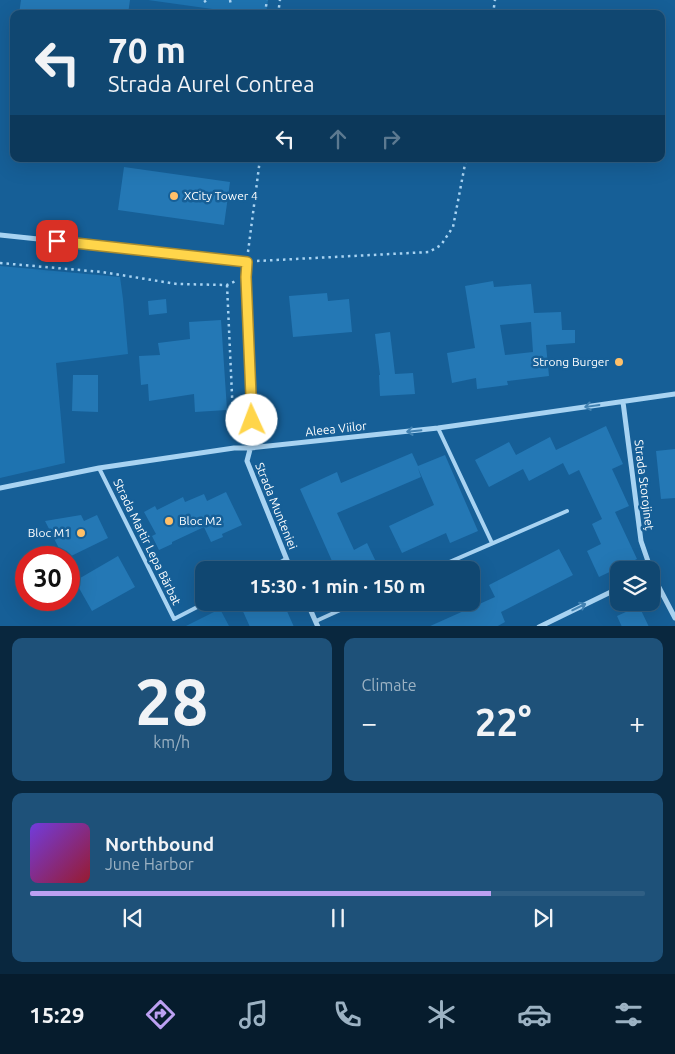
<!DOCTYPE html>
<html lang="en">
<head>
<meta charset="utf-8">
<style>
	:root { --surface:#104771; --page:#1e5179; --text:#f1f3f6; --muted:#9cb2c3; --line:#305f84; --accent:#bca0f2 }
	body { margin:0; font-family:Ubuntu,sans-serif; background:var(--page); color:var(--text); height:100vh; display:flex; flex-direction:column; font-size:19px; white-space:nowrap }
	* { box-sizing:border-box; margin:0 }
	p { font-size:16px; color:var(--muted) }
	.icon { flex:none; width:28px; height:28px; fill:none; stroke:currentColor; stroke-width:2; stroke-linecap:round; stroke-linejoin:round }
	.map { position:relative; height:626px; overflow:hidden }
	.details { display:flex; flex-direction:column; gap:12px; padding:12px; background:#09273e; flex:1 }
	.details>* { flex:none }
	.top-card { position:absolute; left:10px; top:10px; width:655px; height:152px; border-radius:10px; box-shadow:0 5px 20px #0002,0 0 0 1px var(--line); background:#104771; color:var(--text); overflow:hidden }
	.fabs { position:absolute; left:610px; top:561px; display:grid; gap:10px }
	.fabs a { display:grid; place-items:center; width:50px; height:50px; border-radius:10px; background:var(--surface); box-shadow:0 5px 20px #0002,0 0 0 1px var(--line); font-size:25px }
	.speed { position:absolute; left:15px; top:546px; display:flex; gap:10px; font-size:25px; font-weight:700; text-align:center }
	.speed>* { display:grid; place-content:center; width:65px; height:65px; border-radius:50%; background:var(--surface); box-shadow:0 5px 20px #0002,0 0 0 1px var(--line); line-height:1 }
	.speed .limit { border:8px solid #d22; background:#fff; color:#111 }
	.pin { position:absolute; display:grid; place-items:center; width:42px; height:42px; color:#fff; margin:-21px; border-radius:10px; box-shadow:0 2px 8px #0006 }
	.me { position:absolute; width:55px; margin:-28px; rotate:358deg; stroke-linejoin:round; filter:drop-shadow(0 0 4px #0008) }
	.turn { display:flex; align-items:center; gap:18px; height:105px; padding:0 15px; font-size:22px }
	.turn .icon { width:65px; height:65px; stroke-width:2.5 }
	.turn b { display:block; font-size:35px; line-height:42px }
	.lanes { display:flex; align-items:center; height:48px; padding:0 15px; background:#0003; justify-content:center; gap:25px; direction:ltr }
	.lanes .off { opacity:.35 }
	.big { font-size:38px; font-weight:700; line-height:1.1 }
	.details .widget { flex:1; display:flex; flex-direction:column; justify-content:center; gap:8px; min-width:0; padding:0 18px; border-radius:10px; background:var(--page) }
	.details .dial { align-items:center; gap:0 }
	.dial b { font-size:65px; line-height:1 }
	.song { display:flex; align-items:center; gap:15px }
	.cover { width:60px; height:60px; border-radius:8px; background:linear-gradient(135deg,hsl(260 70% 55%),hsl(350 70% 35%)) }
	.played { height:5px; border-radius:2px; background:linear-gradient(90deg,var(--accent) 75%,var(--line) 75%) }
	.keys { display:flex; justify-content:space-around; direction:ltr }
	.heat { display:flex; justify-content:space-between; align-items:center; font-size:28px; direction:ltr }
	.details .tiles { flex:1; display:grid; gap:12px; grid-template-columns:1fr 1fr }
	.widget:last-child { grid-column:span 2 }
	.trip { position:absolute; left:195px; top:561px; width:285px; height:50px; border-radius:10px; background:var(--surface); box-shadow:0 5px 20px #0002,0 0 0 1px var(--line); font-weight:700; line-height:50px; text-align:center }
	.menu { display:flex; height:80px; justify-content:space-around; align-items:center; background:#061c2d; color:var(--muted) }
	.menu .icon { width:35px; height:35px }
	.menu .selected { color:var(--accent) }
	.menu b { font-size:22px; color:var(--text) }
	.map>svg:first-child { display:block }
	.green { fill:#1e73b0 }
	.building { fill:#2478b5; fill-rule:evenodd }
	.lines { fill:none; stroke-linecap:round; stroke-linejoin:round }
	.path { stroke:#a8d3f2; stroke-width:2.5; stroke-dasharray:2.5 4; stroke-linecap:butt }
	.service { stroke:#a8d3f2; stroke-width:4 }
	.minor { stroke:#a8d3f2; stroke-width:5 }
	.oneway { stroke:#4282b2 }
	.route-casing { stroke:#a68a30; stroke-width:12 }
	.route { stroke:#ffd54a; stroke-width:9 }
	.poi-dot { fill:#ffc069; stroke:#165f97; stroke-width:2 }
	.labels { text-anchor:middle; stroke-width:5; stroke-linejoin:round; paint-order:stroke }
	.poi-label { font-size:12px; fill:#fff; stroke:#165f97; text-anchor:start }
	.street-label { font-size:12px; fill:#fff; stroke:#165f97 }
</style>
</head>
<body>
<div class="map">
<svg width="675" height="627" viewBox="0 0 675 627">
	<rect width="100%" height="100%" fill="#165f97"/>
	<path class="green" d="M148 0H268L266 14H248Z
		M0 266 120 277 123 299 128 354 56 363 65 463 0 478Z
		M220 609 229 626H186Z"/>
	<path class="building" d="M21 0H130L128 14H19Z
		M124 167 230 182 224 225 118 210Z
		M493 281 494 287 531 284 534 313 561 312 562 330H575V343L546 345 549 376 507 381 508 385 477 389 476 378 452 383 447 353 475 348 465 286ZM531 322 533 352 505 355 500 325Z
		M327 293 328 301 349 299 352 332 293 337 289 296Z
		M166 299 167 313 149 315 148 301Z
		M221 320 227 410 195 412 194 394 149 401 148 384 141 385 139 356 160 355 158 343 190 339 189 322Z
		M390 332 395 374 413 373 415 394 380 396 379 375H380L375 334Z
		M73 375H98V412L72 411Z
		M606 426 623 464 612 469 629 506 615 512 637 559 599 577 587 551 601 544 592 524 602 519 579 470 569 475 563 463 529 481 523 469 489 487 475 460 509 442 516 455 550 437 556 450Z
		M675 449V498L661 499 656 451Z
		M412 453 418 466 445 455 478 531 450 543 446 533 402 553 389 526 434 505 418 468 421 477 337 513 354 550 367 543 378 566 370 570H336L300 489 337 472 341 483Z
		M226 492 242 525 222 534 223 537 211 542 204 527 172 542V544L159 550 152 536 156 534 144 512 155 506 157 510 183 497 185 502 204 494 207 501Z
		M81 515 84 521 97 515 108 538 67 558H64L45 521Z
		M559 549 573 575 501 612 505 622 496 627H428L495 597 489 585Z
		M118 556 135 587 92 611 75 581Z
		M251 602H283L294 627H250L241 607Z
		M639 606 649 627H622L617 616Z"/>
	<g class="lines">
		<path class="path" d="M230 0 231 5
			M204 2 207 0
			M265 13 267 0
			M278 14 280 0
			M493 14 495 0
			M248 252 260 159
			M257 261 429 252 441 245 453 227 466 159
			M0 263 102 272 177 284 227 285 236 281
			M227 285 234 439"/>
		<path class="service" d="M438 428 492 543
			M99 468 174 619 207 602
			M267 570 286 559
			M431 570 567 511
			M316 621 358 602"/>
		<path class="minor" d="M0 235 247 261 246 277 253 438 247 461 291 570
			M623 402 641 541 651 570
			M0 488 99 468 234 448H250L438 428 675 394
			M651 572 675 618
			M307 602 318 627
			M539 627 619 588"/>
	</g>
	<defs><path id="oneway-shaft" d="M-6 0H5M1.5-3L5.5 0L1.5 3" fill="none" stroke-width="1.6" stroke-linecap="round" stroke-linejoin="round" transform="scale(1.25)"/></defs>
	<g class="oneway">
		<use href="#oneway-shaft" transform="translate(592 406) rotate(172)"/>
		<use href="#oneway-shaft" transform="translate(414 431) rotate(174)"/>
		<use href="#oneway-shaft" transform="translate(579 607) rotate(-26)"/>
	</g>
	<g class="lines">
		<g class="route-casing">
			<path id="route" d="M57 241 247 262 246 277 252 420"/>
		</g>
		<use href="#route" class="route"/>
	</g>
	<g class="poi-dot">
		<circle cx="174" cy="196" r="5"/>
		<circle cx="619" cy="362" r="5"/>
		<circle cx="169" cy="521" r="5"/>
		<circle cx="81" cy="533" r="5"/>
	</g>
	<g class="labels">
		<g class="poi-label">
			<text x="184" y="200">XCity Tower 4</text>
			<text x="609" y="366" text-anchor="end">Strong Burger</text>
			<text x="179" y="525">Bloc M2</text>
			<text x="71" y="537" text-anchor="end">Bloc M1</text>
		</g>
		<g class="street-label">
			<text transform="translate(336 429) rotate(-6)" y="4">Aleea Viilor</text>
			<text transform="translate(644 485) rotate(83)" y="4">Strada Storojineț</text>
			<text transform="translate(276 506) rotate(68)" y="4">Strada Munteniei</text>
			<text transform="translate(147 542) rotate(64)" y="4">Strada Martir Lepa Bărbat</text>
		</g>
	</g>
</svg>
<div class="fabs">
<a><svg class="icon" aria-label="layers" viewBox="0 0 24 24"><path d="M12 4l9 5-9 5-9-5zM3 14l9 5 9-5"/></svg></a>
</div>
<div class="speed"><div class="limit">30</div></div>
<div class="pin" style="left:57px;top:241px;background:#d93025"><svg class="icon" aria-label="arrive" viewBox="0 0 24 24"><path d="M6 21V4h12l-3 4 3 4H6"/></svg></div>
<svg class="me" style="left:252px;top:420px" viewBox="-20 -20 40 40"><circle r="19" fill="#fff"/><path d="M0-13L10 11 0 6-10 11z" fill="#ffd54a"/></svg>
<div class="trip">15:30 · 1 min · 150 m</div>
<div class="top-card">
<div class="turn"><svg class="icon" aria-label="left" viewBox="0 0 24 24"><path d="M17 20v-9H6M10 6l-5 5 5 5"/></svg><div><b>70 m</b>Strada Aurel Contrea</div></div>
<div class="lanes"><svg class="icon" aria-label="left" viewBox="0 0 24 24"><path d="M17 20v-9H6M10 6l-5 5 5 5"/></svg><svg class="icon off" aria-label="ahead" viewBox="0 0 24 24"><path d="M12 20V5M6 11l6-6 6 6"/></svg><svg class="icon off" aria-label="right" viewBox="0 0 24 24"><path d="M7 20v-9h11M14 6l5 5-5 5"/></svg></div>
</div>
</div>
<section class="details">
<div class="tiles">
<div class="widget dial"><b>28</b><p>km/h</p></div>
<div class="widget"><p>Climate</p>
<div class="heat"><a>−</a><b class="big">22°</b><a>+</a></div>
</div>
<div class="widget">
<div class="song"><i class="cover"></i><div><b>Northbound</b><p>June Harbor</p></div></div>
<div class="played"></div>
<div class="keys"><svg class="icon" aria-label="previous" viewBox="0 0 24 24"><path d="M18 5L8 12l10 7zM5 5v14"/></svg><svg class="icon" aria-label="pause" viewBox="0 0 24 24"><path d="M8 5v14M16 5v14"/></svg><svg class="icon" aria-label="next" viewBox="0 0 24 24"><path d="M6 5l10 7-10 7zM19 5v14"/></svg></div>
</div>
</div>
</section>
<nav class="menu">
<b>15:29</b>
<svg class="icon selected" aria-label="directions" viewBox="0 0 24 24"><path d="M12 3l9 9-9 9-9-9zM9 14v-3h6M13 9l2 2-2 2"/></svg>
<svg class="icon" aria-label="music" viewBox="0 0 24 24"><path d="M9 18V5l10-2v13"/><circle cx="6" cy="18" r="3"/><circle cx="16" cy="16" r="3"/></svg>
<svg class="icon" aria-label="phone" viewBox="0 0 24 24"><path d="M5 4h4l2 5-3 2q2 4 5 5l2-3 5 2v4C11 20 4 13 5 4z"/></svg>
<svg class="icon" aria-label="climate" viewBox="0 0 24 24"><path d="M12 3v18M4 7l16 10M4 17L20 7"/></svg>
<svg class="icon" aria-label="car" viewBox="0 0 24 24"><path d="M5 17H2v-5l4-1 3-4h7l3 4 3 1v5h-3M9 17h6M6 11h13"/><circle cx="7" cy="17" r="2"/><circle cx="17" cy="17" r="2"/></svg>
<svg class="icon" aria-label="filters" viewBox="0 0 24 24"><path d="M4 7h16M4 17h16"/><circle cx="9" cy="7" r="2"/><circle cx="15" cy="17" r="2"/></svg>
</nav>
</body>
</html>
